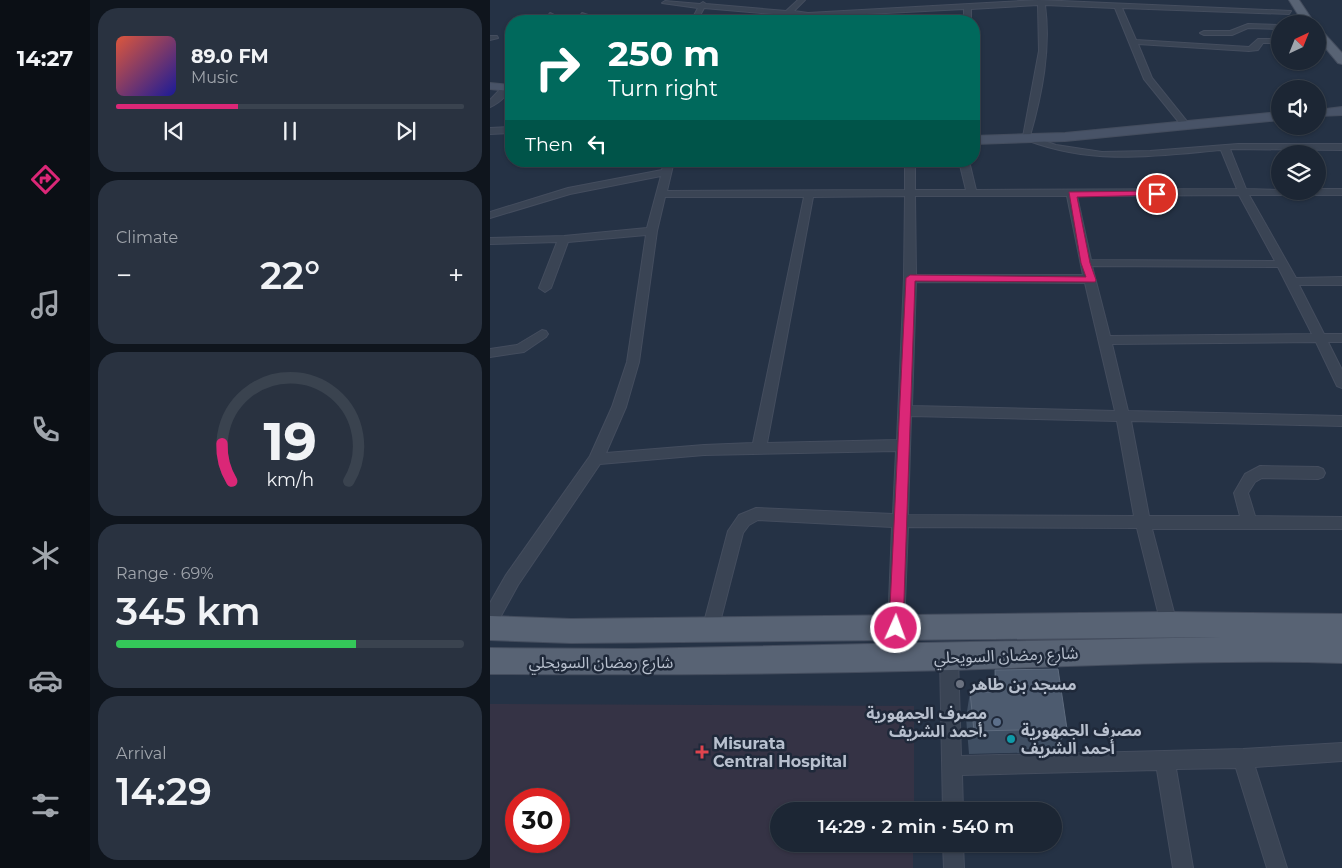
<!DOCTYPE html>
<html lang="en">
<head>
<meta charset="utf-8">
<style>
	:root { --surface:#1c2634; --page:#293240; --text:#f1f3f6; --muted:#a0a5ac; --line:#3a434f; --accent:#db2777 }
	body { margin:0; font-family:Montserrat,"Noto Sans Arabic",sans-serif; background:var(--page); color:var(--text); height:100vh; display:flex; flex-direction:column; font-size:19px; white-space:nowrap }
	* { box-sizing:border-box; margin:0 }
	p { font-size:16px; color:var(--muted) }
	.icon { flex:none; width:28px; height:28px; fill:none; stroke:currentColor; stroke-width:2; stroke-linecap:round; stroke-linejoin:round }
	.map { position:relative; flex:1; overflow:hidden }
	.side { display:flex; flex-direction:column; gap:8px; padding:8px; background:#0f151d; width:400px }
	.side>* { flex:none }
	.banner { position:absolute; left:15px; top:15px; width:475px; height:152px; border-radius:20px; box-shadow:0 1px 4px #0004,0 0 0 1px var(--line); background:#00695c; color:#fff; overflow:hidden }
	.needle { width:32px; rotate:43deg }
	.tools { position:absolute; left:781px; top:15px; display:grid; gap:10px }
	.tools a { display:grid; place-items:center; width:55px; height:55px; border-radius:50%; background:var(--surface); box-shadow:0 1px 4px #0004,0 0 0 1px var(--line); font-size:25px }
	.speed { position:absolute; left:15px; top:788px; display:flex; gap:10px; font-size:25px; font-weight:700; text-align:center }
	.speed>* { display:grid; place-content:center; width:65px; height:65px; border-radius:50%; background:var(--surface); box-shadow:0 1px 4px #0004,0 0 0 1px var(--line); line-height:1 }
	.speed .limit { border:8px solid #d22; background:#fff; color:#111 }
	.pin { position:absolute; display:grid; place-items:center; width:42px; height:42px; color:#fff; margin:-21px; border:2px solid #fff; border-radius:50%; box-shadow:0 1px 5px #0007 }
	.me { position:absolute; width:55px; margin:-28px; rotate:2deg; stroke-linejoin:round; filter:drop-shadow(0 0 4px #0008) }
	.turn { display:flex; align-items:center; gap:18px; height:105px; padding:0 20px; font-size:22px }
	.turn .icon { width:65px; height:65px; stroke-width:2.5 }
	.turn b { display:block; font-size:35px; line-height:42px }
	.then { display:flex; align-items:center; height:48px; padding:0 20px; background:#0003; gap:10px; font-size:19px }
	.big { font-size:38px; font-weight:600; line-height:1.1 }
	.side .tile { flex:1; display:flex; flex-direction:column; justify-content:center; gap:8px; min-width:0; padding:0 18px; border-radius:20px; background:var(--page) }
	.side .dial { align-items:center; gap:0 }
	.dial svg { height:130px; overflow:visible; fill:none; stroke:var(--line); stroke-width:7; stroke-linecap:round; text-anchor:middle }
	.dial text { fill:var(--text); stroke:none }
	.song { display:flex; align-items:center; gap:15px }
	.cover { width:60px; height:60px; border-radius:8px; background:linear-gradient(135deg,hsl(10 70% 55%),hsl(240 70% 35%)) }
	.played { height:5px; border-radius:2px; background:linear-gradient(90deg,var(--accent) 35%,var(--line) 35%) }
	.keys { display:flex; justify-content:space-around; direction:ltr }
	.heat { display:flex; justify-content:space-between; align-items:center; font-size:28px; direction:ltr }
	.charge { height:8px; border-radius:4px; background:linear-gradient(90deg,#34c759 69%,var(--line) 0) }
	.trip { position:absolute; left:280px; top:802px; width:292px; height:50px; border-radius:25px; background:var(--surface); box-shadow:0 1px 4px #0004,0 0 0 1px var(--line); font-weight:600; line-height:50px; text-align:center }
	main { display:flex; flex:1; min-height:0 }
	.tabs { display:flex; flex-direction:column; width:90px; justify-content:space-around; align-items:center; background:#0b0f15; color:var(--muted) }
	.tabs .icon { width:35px; height:35px }
	.tabs .active { color:var(--accent) }
	.tabs b { font-size:22px; color:var(--text) }
	.map>svg:first-child { display:block }
	.medical { fill:#353345; fill-rule:evenodd }
	.lines { fill:none; stroke-linecap:round; stroke-linejoin:round }
	.street-casing { stroke:#444d5e; stroke-width:2 }
	.secondary-casing { stroke:#444d5e; stroke-width:2 }
	.primary-casing { stroke:#444d5e; stroke-width:2 }
	.street { fill:#3a4454; fill-rule:evenodd }
	.secondary { fill:#485367; fill-rule:evenodd }
	.primary { fill:#586374; fill-rule:evenodd }
	.wall { fill:#404f63 }
	.building { fill:#4d5b6f; stroke:#5e6b7e }
	.route { fill:#db2777; stroke:#8e194d }
	.worship-dot { fill:#6b7280; stroke:#1f293a; stroke-width:2 }
	.service-dot { fill:#5c6f8a; stroke:#1f293a; stroke-width:2 }
	.culture-dot { fill:#0f9aa8; stroke:#1f293a; stroke-width:2 }
	.health-dot { fill:#e0444e; stroke:#1f293a; stroke-width:2 }
	.labels { text-anchor:middle; stroke-width:5; stroke-linejoin:round; paint-order:stroke }
	.near-street-label { font-size:16px; fill:#b8c0ce; stroke:#1f293a }
	.near-poi-label { font-size:16px; font-weight:bold; fill:#b8c0ce; stroke:#1f293a; text-anchor:start }
</style>
</head>
<body>
<main>
<nav class="tabs">
<b>14:27</b>
<svg class="icon active" aria-label="directions" viewBox="0 0 24 24"><path d="M12 3l9 9-9 9-9-9zM9 14v-3h6M13 9l2 2-2 2"/></svg>
<svg class="icon" aria-label="music" viewBox="0 0 24 24"><path d="M9 18V5l10-2v13"/><circle cx="6" cy="18" r="3"/><circle cx="16" cy="16" r="3"/></svg>
<svg class="icon" aria-label="phone" viewBox="0 0 24 24"><path d="M5 4h4l2 5-3 2q2 4 5 5l2-3 5 2v4C11 20 4 13 5 4z"/></svg>
<svg class="icon" aria-label="climate" viewBox="0 0 24 24"><path d="M12 3v18M4 7l16 10M4 17L20 7"/></svg>
<svg class="icon" aria-label="car" viewBox="0 0 24 24"><path d="M5 17H2v-5l4-1 3-4h7l3 4 3 1v5h-3M9 17h6M6 11h13"/><circle cx="7" cy="17" r="2"/><circle cx="17" cy="17" r="2"/></svg>
<svg class="icon" aria-label="filters" viewBox="0 0 24 24"><path d="M4 7h16M4 17h16"/><circle cx="9" cy="7" r="2"/><circle cx="15" cy="17" r="2"/></svg>
</nav>
<section class="side">
<div class="tile">
<div class="song"><i class="cover"></i><div><b>89.0 FM</b><p>Music</p></div></div>
<div class="played"></div>
<div class="keys"><svg class="icon" aria-label="previous" viewBox="0 0 24 24"><path d="M18 5L8 12l10 7zM5 5v14"/></svg><svg class="icon" aria-label="pause" viewBox="0 0 24 24"><path d="M8 5v14M16 5v14"/></svg><svg class="icon" aria-label="next" viewBox="0 0 24 24"><path d="M6 5l10 7-10 7zM19 5v14"/></svg></div>
</div>
<div class="tile"><p>Climate</p>
<div class="heat"><a>−</a><b class="big">22°</b><a>+</a></div>
</div>
<div class="tile dial"><svg viewBox="0 0 100 80">
<path d="M14 69A42 42 0 1 1 86 69"/>
<path d="M14 69A42 42 0 0 1 8 46" stroke="#db2777"/>
<text x="50" y="56" font-size="32" font-weight="700">19</text>
<text x="50" y="72" font-size="11">km/h</text>
</svg></div>
<div class="tile"><p>Range · 69%</p><b class="big">345 km</b><div class="charge"></div></div>
<div class="tile"><p>Arrival</p><b class="big">14:29</b></div>
</section>
<div class="map">
<svg width="852" height="868" viewBox="0 0 852 868">
	<rect width="100%" height="100%" fill="#253245"/>
	<path class="medical" d="M0 704 424 706V811H289V844H423V868H0ZM26 799H69V841H26Z"/>
	<g class="lines">
		<g class="street-casing">
			<path id="street" d="M308 0H315L304 11 318 13 548 0 801 11 799 14 632 8 646 40 759 47 768 39H790V43H773L768 50 759 51 648 44 662 78 699 124 695 127 692 126 654 79 625 8 555 5C561 49 552 94 540 136L566 145 612 152 660 151 748 144H852V150L740 149 756 189 828 191V189H852V195H759L806 278 852 277V285H809L834 334H852V342H838L852 370V388L847 386 826 342 622 344 638 411 852 416V426L641 421 659 516H750L744 493 755 474 770 466 828 467 833 469 835 473 833 477 828 479 772 478 765 482 758 493 765 516 852 517V529H662L687 624 685 630 679 632 673 630 671 624 647 528 418 527 414 628 412 634 406 636 400 634 398 628 402 527 268 520 259 525 253 533 228 630 226 636 220 638 214 636 212 630 238 531 249 515 266 508 403 514 406 451 214 455 110 464 28 585 6 625 0 627V603L16 575 100 456 122 407 137 362 156 235 78 242 61 288 55 292 49 288 67 242 0 244V238L74 236 157 228 171 176 80 194 0 218V212L78 188 172 170 174 161H184L177 191 415 190V161H425V190H476L469 161H479L486 190 747 189 731 150C663 156 604 165 539 141L532 142 549 51 548 5 481 9V21H474V9L318 17 214 8 207 21H201L208 8 172 3 175 1 210 4 213 2 216 4 296 11ZM749 195 785 261 601 260 587 196ZM415 196 414 278 407 440 277 443 323 197ZM425 196H577L593 275H426ZM175 197H314L263 443 214 445 116 453 136 407 149 362 167 231ZM602 266 788 267 822 334 620 336ZM426 282 595 283 625 411 422 406ZM421 416 627 421 644 516 418 515Z
				M60 13 64 15 60 21H54Z
				M92 13 104 17H166L170 19 166 21H103L90 16Z
				M758 24 790 25V29L758 28 742 35H714L710 33 714 31H740Z
				M0 36H7L8 38 0 40Z
				M18 81H21C21 93 11 102 0 107V100Z
				M21 127V133L0 134V128Z
				M52 330 56 331 58 334 56 337 34 352 0 357V349L27 345Z
				M459 649 465 651 468 657 471 756 753 749 852 743V761L765 767 797 868H777L746 768 686 769 703 868H683L667 770 472 775 473 811H453L450 657 453 651Z
				M453 844H473L474 868H454Z"/>
		</g>
		<g class="secondary-casing">
			<path id="secondary" d="M0 83 21 85V91L0 89Z
				M852 107V115L828 116V110Z
				M790 112V120L575 141 484 144V136L575 133Z"/>
		</g>
		<g class="primary-casing">
			<path id="primary" d="M799 0H809L825 24H814Z
				M828 30 832 31 852 53V64L848 63 828 39Z
				M679 612 852 614V663C722 659 592 666 462 670 308 674 154 675 0 674V648L142 649 730 637 81 643 0 640V616L81 619Z"/>
		</g>
		<use href="#street" class="street"/>
		<use href="#secondary" class="secondary"/>
		<use href="#primary" class="primary"/>
	</g>
	<path class="wall" d="M505 670 577 729 566 752 479 754 476 718 480 692H501Z"/>
	<path class="building" d="M568 669 577 729 484 731 480 692H507L505 670Z"/>
	<path class="route" d="M667 191 671 194 670 195 587 197 600 263 606 280 605 282 425 281 413 628 411 633 406 634 401 633 399 628 416 278 420 275 596 277 591 263 579 192Z"/>
	<circle class="worship-dot" cx="470" cy="684" r="5"/>
	<circle class="service-dot" cx="507" cy="722" r="5"/>
	<circle class="culture-dot" cx="521" cy="739" r="5"/>
	<path class="health-dot" d="M209.5 744.5h5v5h5v5h-5v5h-5v-5h-5v-5h5z"/>
	<g class="labels">
		<g class="near-street-label">
			<text transform="translate(516 655) rotate(-2)" y="6">شارع رمضان السويحلي</text>
			<text x="111" y="668">شارع رمضان السويحلي</text>
		</g>
		<g class="near-poi-label">
			<text x="480" y="690">مسجد بن طاهر</text>
			<text x="497" y="719" text-anchor="end">مصرف الجمهورية<tspan x="497" dy="18">أحمد الشريف.</tspan></text>
			<text x="531" y="736">مصرف الجمهورية<tspan x="531" dy="18">أحمد الشريف</tspan></text>
			<text x="223" y="749">Misurata<tspan x="223" dy="18">Central Hospital</tspan></text>
		</g>
	</g>
</svg>
<div class="tools">
<a><svg class="needle" viewBox="-14 -14 28 28"><path d="M0-13l5 13h-10z" fill="#e53935"/><path d="M0 13l5-13h-10z" fill="#a0a5ac"/></svg></a>
<a><svg class="icon" aria-label="sound" viewBox="0 0 24 24"><path d="M4 9h4l5-4v14l-5-4H4zM17 9q2 3 0 6"/></svg></a>
<a><svg class="icon" aria-label="layers" viewBox="0 0 24 24"><path d="M12 4l9 5-9 5-9-5zM3 14l9 5 9-5"/></svg></a>
</div>
<div class="speed"><div class="limit">30</div></div>
<div class="pin" style="left:667px;top:194px;background:#d93025"><svg class="icon" aria-label="arrive" viewBox="0 0 24 24"><path d="M6 21V4h12l-3 4 3 4H6"/></svg></div>
<svg class="me" style="left:406px;top:628px" viewBox="-20 -20 40 40"><circle r="17" fill="#db2777" stroke="#fff" stroke-width="3"/><path d="M0-11L8 9 0 5-8 9z" fill="#fff"/></svg>
<div class="trip">14:29 · 2 min · 540 m</div>
<div class="banner">
<div class="turn"><svg class="icon" aria-label="right" viewBox="0 0 24 24"><path d="M7 20v-9h11M14 6l5 5-5 5"/></svg><div><b>250 m</b>Turn right</div></div>
<div class="then">Then<svg class="icon" aria-label="left" viewBox="0 0 24 24"><path d="M17 20v-9H6M10 6l-5 5 5 5"/></svg></div>
</div>
</div>
</main>
</body>
</html>
